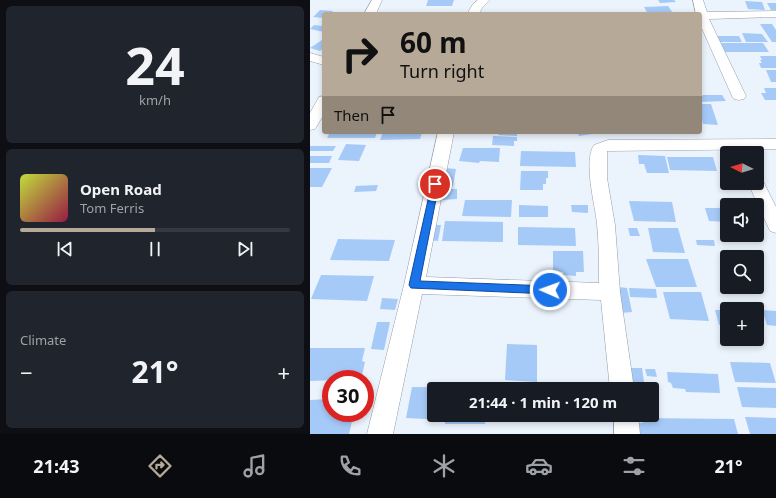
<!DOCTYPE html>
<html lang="en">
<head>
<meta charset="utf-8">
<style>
	:root { --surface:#171b24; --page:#20242c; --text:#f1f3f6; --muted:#9ea1a6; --line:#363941; --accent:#b7a998 }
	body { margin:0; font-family:"Noto Sans",sans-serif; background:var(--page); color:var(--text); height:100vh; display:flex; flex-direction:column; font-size:15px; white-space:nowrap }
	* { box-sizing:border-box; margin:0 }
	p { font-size:13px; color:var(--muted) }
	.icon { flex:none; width:22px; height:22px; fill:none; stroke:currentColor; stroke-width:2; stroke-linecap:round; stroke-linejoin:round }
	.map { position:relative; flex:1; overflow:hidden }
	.details { display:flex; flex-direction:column; gap:6px; padding:6px; background:#0d0f14; width:310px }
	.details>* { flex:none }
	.top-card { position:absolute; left:12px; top:12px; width:380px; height:122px; border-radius:4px; box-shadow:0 2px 6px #0003; background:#b7a998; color:#111; overflow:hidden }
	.needle { width:26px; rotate:275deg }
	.buttons { position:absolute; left:410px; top:146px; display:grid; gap:8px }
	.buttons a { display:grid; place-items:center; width:44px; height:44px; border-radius:4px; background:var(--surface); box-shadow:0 2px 6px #0003; font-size:20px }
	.speed { position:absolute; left:12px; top:370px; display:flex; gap:8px; font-size:20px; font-weight:700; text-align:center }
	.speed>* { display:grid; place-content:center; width:52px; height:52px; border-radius:50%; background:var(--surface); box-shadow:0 2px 6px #0003; line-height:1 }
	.speed .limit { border:6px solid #d22; background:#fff; color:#111 }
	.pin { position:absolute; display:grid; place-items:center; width:34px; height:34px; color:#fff; margin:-17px; border:2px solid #fff; border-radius:50%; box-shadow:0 1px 4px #0007 }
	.me { position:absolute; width:44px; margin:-22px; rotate:272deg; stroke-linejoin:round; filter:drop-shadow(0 0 3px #0008) }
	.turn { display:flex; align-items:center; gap:14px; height:84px; padding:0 12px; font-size:18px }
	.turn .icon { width:52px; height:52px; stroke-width:2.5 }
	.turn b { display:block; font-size:28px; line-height:34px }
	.then { display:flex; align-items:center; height:38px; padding:0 12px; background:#0003; gap:8px; font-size:15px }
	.big { font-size:30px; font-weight:700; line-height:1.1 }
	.details .widget { flex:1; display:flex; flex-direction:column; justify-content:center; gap:6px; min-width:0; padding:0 14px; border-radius:6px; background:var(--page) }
	.details .dial { align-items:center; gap:0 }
	.dial b { font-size:52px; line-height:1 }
	.song { display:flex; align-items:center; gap:12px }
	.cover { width:48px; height:48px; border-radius:6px; background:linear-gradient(135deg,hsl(70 70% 55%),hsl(340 70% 35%)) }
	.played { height:4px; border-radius:2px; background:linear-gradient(90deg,var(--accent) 50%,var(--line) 50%) }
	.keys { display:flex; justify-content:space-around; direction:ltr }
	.heat { display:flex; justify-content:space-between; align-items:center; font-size:22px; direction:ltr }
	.trip { position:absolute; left:117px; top:382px; width:232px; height:40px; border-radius:4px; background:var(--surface); box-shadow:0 2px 6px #0003; font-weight:700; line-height:40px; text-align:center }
	.tab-bar { display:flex; height:64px; justify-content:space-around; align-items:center; background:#090b0e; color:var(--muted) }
	.tab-bar .icon { width:28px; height:28px }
	.tab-bar .on { color:var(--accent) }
	.tab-bar b { font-size:18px; color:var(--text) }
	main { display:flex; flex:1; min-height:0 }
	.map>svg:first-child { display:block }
	.building { fill:#a6caf8 }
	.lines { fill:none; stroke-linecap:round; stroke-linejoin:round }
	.minor-casing { stroke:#969da6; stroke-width:1 }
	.minor { fill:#fff; fill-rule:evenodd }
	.route { fill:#1a73e8; stroke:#114b97 }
</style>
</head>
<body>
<main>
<section class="details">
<div class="widget dial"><b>24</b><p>km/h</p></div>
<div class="widget">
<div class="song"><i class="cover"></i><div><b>Open Road</b><p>Tom Ferris</p></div></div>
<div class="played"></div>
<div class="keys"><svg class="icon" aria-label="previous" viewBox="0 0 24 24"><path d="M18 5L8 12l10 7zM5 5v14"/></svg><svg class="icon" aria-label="pause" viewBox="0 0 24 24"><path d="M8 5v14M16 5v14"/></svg><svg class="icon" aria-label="next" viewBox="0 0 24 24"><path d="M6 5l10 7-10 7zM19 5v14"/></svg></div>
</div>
<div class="widget"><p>Climate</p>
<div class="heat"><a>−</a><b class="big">21°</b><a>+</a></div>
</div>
</section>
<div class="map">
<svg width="466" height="434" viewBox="0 0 466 434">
	<rect width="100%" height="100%" fill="#ebf3fd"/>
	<path class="building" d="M118 0H144L142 6H116Z
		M348 0H364L366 2 350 3Z
		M435 1 452 2 455 10 438 9Z
		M457 3H466V10H461Z
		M358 6 363 13 338 14 334 7Z
		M10 10 23 11 20 14H14V18L3 17Z
		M450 24H462L466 30V42H462Z
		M4 25 14 26V32L0 29Z
		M432 33 452 34 458 42H436Z
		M407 36H429L432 42H410Z
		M12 40H14V48L10 51 0 48Z
		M411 43H453L459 52H415Z
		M450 56H466V68H451L449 63H452L450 60H452Z
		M456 70H466V82H461Z
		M454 88H466V100H455L451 93H456Z
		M392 95H412L416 101 390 102V96H393Z
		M390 104H401L408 125 393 124 390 113Z
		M20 132H67L65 138H17Z
		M73 132H112L110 139 70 140Z
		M189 132H207V136L188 135Z
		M267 132H288L289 133 269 136Z
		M183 136 207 137V141H204V146L182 145Z
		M36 144 56 145 49 161 28 160Z
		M0 146H26L23 151H0Z
		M153 148H190L189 162 170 161 169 163 149 161Z
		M211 151 265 152 266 167 210 166Z
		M328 155 355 156 359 173H337L334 164H329Z
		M0 156H22L19 163H0Z
		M357 157H403L407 171 360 170Z
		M0 168H22L12 187H0Z
		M136 168 146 169 143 186H132Z
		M211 171H238V178H236V184H233V190H210Z
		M68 185 66 191 44 192 46 186Z
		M131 189H147V199L132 200Z
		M155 200H202L201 217 152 216Z
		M319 201 362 202 366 222 324 221Z
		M209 205 238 206V217H209Z
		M261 205H278V213L262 212Z
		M395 208H417V222L399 221Z
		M135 221 193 222V242L132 241Z
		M123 225H131L128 241 119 240Z
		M208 227 265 228 266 246 208 245Z
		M318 228H327L330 236H320Z
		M338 228H368L375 253 343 252Z
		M28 239 85 240 79 261 20 260Z
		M386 240H404L405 246 387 245Z
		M243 251H273L274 272H266V276L253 275V272L243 271Z
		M336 259H378L387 287H346Z
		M11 275 64 276 57 301 1 299Z
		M308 287 317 288 322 312 310 313Z
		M319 288 346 289 347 298 320 297Z
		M353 292H391L399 321 360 319Z
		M72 298 88 299 85 310 70 309Z
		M405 310H417V325H409Z
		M452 310 466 311V326L457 325Z
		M67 322H80L74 350 61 349Z
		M447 326 453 344 414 343 410 327H417V339H447Z
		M197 344 227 345V382L195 380Z
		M0 348H55L52 361 55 362 51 379 0 381Z
		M420 362 460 363 466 383 425 382Z
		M319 368H332L335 389H321Z
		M335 369H345L347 377 337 376Z
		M357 372 408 374 410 393 376 392 375 389 363 388 361 383 358 382Z
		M102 387 179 388V389H124V415H176L175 424H135V420L96 418Z
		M427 387 466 388V408L432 407Z
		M21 399V413H44L39 434H0V400Z
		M435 417 466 418V434H440Z
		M332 418 424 419 428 434H323L322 423H333Z"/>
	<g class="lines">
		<g class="minor-casing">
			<path id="minor" d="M62 0H72L66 14H54Z
				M168 0H180L172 8 169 14H157L163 4Z
				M383 0H393L397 12 466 11V17L399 19 436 96 434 99 429 100 424 99 422 96 390 24V14H386Z
				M0 53 14 57V65L0 61Z
				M14 96V114L5 129 0 130V113L9 97Z
				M128 132H144L116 277 289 283C289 264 289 244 287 224 285 204 273 162 284 145L298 140 466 139V149L297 151V178L305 225 310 292 324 389H300L291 300 112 294 83 434H57L94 285Z
				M447 178 452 179 466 207V233L460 231 438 183H447Z
				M304 415H328L330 434H304Z"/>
		</g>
		<use href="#minor" class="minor"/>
	</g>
	<path class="route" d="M122 182H125L129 184 110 281 240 286 244 287 245 290 244 293 240 294 101 288 99 285Z"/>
</svg>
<div class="buttons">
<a><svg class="needle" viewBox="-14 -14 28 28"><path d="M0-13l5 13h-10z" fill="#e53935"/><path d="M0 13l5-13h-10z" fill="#9ea1a6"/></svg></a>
<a><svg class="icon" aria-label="sound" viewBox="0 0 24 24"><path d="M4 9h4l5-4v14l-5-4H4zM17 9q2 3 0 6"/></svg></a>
<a><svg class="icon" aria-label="search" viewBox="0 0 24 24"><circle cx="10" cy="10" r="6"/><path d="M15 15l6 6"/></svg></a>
<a>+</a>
</div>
<div class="speed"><div class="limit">30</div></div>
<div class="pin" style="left:125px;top:184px;background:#d93025"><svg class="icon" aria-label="arrive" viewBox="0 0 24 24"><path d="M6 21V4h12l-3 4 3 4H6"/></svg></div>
<svg class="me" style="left:240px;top:290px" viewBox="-20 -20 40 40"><circle r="17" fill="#1a73e8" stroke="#fff" stroke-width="3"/><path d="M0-11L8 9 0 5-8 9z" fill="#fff"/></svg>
<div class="trip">21:44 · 1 min · 120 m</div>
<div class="top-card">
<div class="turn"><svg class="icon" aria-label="right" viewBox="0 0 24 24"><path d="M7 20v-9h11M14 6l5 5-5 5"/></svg><div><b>60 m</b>Turn right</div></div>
<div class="then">Then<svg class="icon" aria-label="arrive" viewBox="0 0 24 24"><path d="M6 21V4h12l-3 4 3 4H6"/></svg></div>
</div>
</div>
</main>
<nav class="tab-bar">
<b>21:43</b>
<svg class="icon on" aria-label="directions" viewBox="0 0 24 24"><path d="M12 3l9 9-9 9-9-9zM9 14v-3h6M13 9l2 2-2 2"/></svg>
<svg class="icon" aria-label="music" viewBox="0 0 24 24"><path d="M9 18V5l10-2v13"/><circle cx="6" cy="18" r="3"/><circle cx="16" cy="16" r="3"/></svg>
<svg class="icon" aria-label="phone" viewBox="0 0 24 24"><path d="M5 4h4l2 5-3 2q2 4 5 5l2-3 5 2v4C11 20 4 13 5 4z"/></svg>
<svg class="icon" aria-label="climate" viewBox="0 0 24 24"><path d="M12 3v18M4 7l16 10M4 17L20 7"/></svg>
<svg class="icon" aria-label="car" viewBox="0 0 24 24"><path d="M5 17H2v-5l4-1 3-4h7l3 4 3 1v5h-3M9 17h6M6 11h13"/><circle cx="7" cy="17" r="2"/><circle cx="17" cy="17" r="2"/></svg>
<svg class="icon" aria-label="filters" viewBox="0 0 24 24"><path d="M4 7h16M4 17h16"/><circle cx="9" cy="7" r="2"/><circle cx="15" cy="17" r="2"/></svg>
<b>21°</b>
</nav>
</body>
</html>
